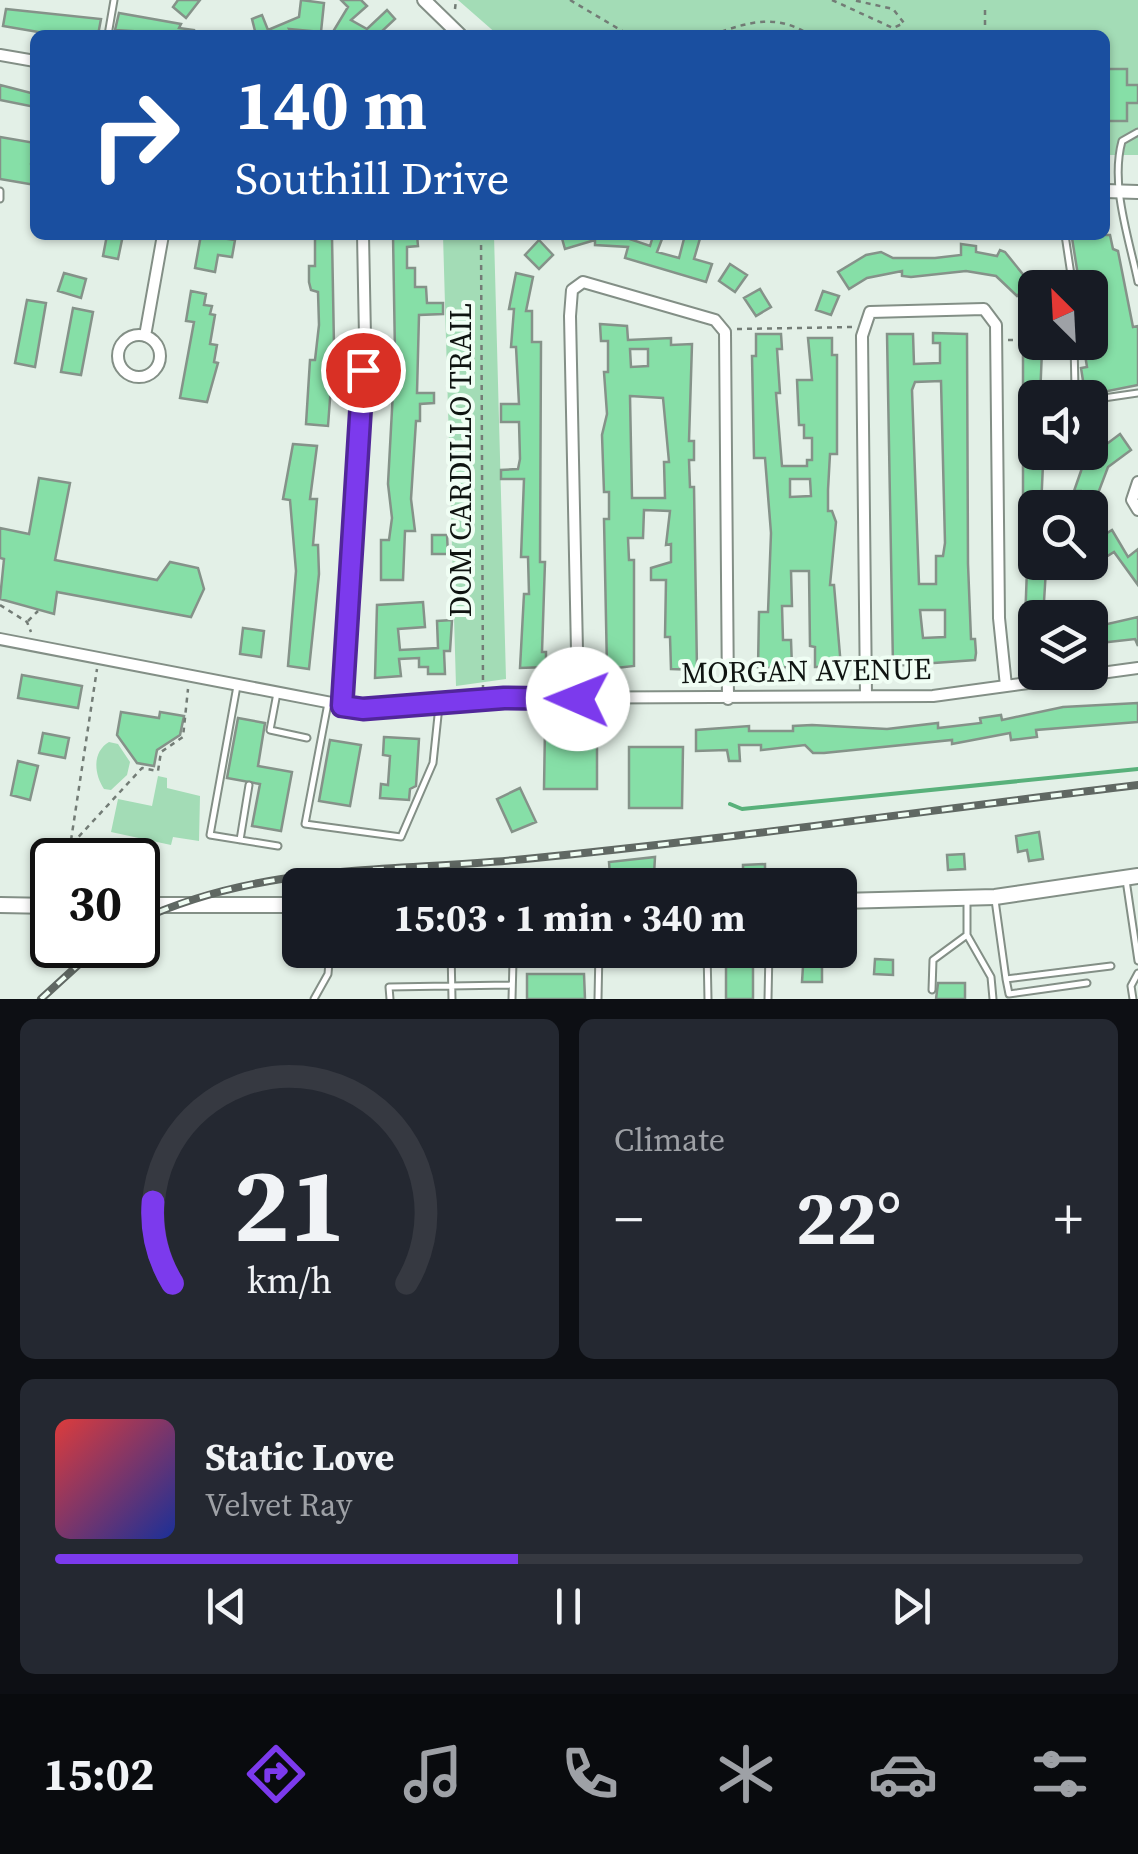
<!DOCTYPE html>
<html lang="en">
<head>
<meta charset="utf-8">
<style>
	:root { --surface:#171b24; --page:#242831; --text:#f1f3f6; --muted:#9ea1a6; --line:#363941; --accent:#7c3aed }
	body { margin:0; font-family:"Source Serif 4",serif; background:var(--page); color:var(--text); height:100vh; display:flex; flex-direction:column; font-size:38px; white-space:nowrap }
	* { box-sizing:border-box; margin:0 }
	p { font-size:32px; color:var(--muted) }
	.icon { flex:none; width:55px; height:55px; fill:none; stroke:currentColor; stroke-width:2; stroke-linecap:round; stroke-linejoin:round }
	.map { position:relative; height:999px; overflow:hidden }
	.panel { display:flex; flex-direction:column; gap:20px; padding:20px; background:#0d0f14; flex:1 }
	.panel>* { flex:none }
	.banner { position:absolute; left:30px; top:30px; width:1080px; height:210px; border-radius:15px; box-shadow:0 2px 8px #0004; background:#1a4fa0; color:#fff; overflow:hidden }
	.needle { width:65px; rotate:336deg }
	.controls { position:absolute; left:1018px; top:270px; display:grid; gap:20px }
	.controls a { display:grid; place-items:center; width:90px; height:90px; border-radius:15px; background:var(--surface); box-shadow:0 2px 8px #0004; font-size:50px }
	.speed { position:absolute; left:30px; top:838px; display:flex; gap:20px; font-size:50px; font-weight:700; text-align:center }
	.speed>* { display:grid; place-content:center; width:130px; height:130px; border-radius:50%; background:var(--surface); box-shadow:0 2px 8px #0004; line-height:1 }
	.speed .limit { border:5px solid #111; border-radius:15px; background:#fff; color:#111 }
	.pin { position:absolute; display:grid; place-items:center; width:85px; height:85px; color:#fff; margin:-42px; border:5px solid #fff; border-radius:50%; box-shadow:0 2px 10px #0007 }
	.me { position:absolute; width:110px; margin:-55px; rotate:271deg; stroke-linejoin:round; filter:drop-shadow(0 0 8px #0008) }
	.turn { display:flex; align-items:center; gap:35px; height:210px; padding:0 40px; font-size:45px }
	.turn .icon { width:130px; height:130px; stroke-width:2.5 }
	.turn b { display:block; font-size:70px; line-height:85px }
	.big { font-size:75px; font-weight:700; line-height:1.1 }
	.panel .tile { flex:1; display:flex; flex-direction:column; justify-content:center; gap:15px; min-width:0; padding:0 35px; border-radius:15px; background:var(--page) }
	.panel .dial { align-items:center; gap:0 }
	.dial svg { height:260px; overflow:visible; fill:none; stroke:var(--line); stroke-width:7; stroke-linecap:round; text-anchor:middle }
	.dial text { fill:var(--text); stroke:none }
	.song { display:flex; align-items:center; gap:30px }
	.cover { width:120px; height:120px; border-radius:15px; background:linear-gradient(135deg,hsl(0 70% 55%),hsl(230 70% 35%)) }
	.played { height:10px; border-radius:5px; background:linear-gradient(90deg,var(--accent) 45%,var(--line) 45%) }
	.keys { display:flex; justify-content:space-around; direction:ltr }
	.heat { display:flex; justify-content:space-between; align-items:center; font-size:55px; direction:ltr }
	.panel .tiles { flex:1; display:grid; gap:20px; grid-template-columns:1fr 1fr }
	.tile:last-child { grid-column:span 2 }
	.trip { position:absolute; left:282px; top:868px; width:575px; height:100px; border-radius:15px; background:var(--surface); box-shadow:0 2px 8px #0004; font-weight:700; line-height:100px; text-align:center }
	.menu { display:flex; height:160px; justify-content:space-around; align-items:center; background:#090b0e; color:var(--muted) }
	.menu .icon { width:70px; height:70px }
	.menu .selected { color:var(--accent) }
	.menu b { font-size:45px; color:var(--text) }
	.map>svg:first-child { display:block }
	.green { fill:#a3dcb6 }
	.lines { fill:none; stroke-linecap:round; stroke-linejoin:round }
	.stream { stroke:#59b17b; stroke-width:4 }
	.building { fill:#86dfa7; stroke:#859289; stroke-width:2.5; fill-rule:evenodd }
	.service-casing { stroke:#838f86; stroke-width:9 }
	.minor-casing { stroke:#838f86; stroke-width:14 }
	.tertiary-casing { stroke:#838f86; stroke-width:16 }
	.secondary-casing { stroke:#838f86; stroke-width:18 }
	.path { stroke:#737c76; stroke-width:2.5; stroke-dasharray:5 5; stroke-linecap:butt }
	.service { stroke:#fff; stroke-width:5 }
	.minor { stroke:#fff; stroke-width:10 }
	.tertiary { stroke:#fff; stroke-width:12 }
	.secondary { stroke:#fff; stroke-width:14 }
	.rail-casing { stroke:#606863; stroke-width:8 }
	.rail { stroke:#f0fef4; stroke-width:4; stroke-dasharray:11; stroke-linecap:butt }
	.route-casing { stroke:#51269a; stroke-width:25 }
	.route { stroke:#7c3aed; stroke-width:18 }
	.labels { text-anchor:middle; stroke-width:8; stroke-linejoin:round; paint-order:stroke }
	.street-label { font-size:30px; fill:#0f1411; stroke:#f0fef4 }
</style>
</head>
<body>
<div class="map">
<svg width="1138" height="999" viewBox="0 0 1138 999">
	<rect width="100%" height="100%" fill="#e3f0e7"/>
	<path class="green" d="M458 0H1138V155H1105V35H498Z
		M443 235H494L506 679 456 686Z
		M109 742 118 744 130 762 127 775 111 790 104 789C94 774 92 752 109 742Z
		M158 776 167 778V788L200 796 199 841 173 837 171 845 111 832 118 799 152 806Z
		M611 950H694V957L616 961Z"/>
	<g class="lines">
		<path class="stream" d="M730 804 742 809 1138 769"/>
	</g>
	<path class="building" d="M178 0H200L186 18 173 7Z
		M301 0 324 3 321 32 289 29 292 35H256L252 19 262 15 268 30 299 17Z
		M341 0H361L367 6 351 20 367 29 387 10 395 19 378 35H331L348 7Z
		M6 9 101 19 98 35 50 34 3 26Z
		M119 13 181 24 179 28 194 30V35L115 30Z
		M1108 69H1127V85H1138V103H1127V121H1108Z
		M0 85 35 94V107L0 100Z
		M0 137 35 143 31 164 35 185 0 179Z
		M107 235H123L118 259 103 256Z
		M201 235 235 240 232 257 218 255 215 272 195 268Z
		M393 235H417L418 246 407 247V268H415V287H426L427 303H443V314L419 315 417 393H434V403L420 404V421H416L411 499 415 531H405L403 580H381V540H389L392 518 388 484 395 354Z
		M561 235H618L650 246 653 236 662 239 657 252 679 258 685 235H701L694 259 712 264 706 282 625 258 628 247 595 245V240L565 249Z
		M1090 235H1110L1113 249 1118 251 1133 327 1138 326V385L1103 392 1084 387 1081 368 1087 367 1083 342H1090V293L1096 292 1095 288H1080L1072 238Z
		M315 237H332L334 346 328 426 306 424 310 360H315L319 325 318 292 311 290 309 282V266H315Z
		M539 240 553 255 539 269 525 255Z
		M961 244 976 246V252L997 256 1000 250 1005 252 1030 283 1017 296 996 276 966 271 911 277 902 276V271L867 278 849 289 838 272 866 255 881 252 893 258H935L961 255Z
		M730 264 747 275 735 292 719 281Z
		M64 273 86 279 81 298 58 291Z
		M516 273 533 277 526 311H532V342H541L540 562H545L542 652H546V667L520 668 524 594H529L528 557H521L524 479H501V470L518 469 520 459 519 422H501V404H519L516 347H511L514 309H509Z
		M760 289 771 307 756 316 744 298Z
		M191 291 206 294 204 305 212 306 210 314 215 315 210 344 217 345 214 362 218 363 207 402 180 398 194 322 186 321Z
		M823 291 839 296 831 315 816 310Z
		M27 300 46 303 35 367 15 363Z
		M1035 305V341H1031L1024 307Z
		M73 308 93 312 81 375 61 372Z
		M600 324 627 326 628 340 671 338V345L692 344 689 441H694V460H689L690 487H694L697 670 671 669 670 637H665L666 580H651V568L671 562V544L666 545 670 511 644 510 643 538H628L629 560H634V666L607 669 604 519H609V492H604L602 435 607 414 604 372H608V341H601ZM630 349H648V366L631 367ZM630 396 663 398 669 462H664L665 498H632Z
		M933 333 967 334 968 564 971 639H975L976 653 975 660 893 666 887 334H913L914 364 940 363V343H933ZM941 381 945 543 943 556H936V584H919L912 390 915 382ZM920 610H945V637L923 638Z
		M756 334H781L782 349H777L780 393H776L782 466H807V460H812V438H804V425H799L797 380H812L808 338H832V355H837V454H830L828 490V511H832L836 522 830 585H834L841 667H815V647L810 646 809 571H791L792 606H782L783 640H791L792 667 758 668 759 612H768L771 533 765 458H754L752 356H756ZM790 479H810L811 496 790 497Z
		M1023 350H1042L1040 398H1035V452H1043V464L1041 508H1035V559L1023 560Z
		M1120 434 1131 450 1108 467 1097 496 1102 521 1090 523V508H1083L1081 491H1074L1081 471 1086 454 1092 455Z
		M293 444 317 446 310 499H317L313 545H318L319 574 309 669 288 666 296 571 290 500 283 499Z
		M39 478 70 483 55 560 157 580 170 562 198 568 204 589 191 617 57 592 54 614 0 599 4 559 0 558V528L29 534Z
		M1112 530 1128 557 1138 549V585L1114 552 1106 557 1096 540Z
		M432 535H447L448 554H432Z
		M1027 569H1046L1043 618H1035V622H1025Z
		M423 602 425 627 398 629 400 650 438 648 437 621 452 620 450 651H444L445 674H428V667H419V658L399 659 401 676 375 678 377 605Z
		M1138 617V646L1135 639 1090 644V628Z
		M243 628 264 631 261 657 240 654Z
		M22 675 82 686 78 708 18 698Z
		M1138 703V722L1036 730 1037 737 1011 740 1010 733 952 744V740L824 753H813L805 745 761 750V745H739L740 761H729L727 750 696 751V730L749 726V731H793V726L812 725 887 729 938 723V728L981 723 980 718 1001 715 1002 720 1063 707Z
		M121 712 159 718 160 712 184 716 180 735 157 750 154 766 137 763 117 735Z
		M238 718 265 723 258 766 292 772 281 831 252 826 260 784 227 778Z
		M545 728 597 729V789H544Z
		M43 733 69 738 65 758 39 753Z
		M384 737 419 739 416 786 410 789 409 800 380 798 381 784 388 785 390 756 383 755Z
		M330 740 361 745 350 806 319 801Z
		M629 747H683L682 808H629Z
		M18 761 38 766 30 800 11 795Z
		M520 788 536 822 512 832 497 799Z
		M1039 832 1043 859 1029 861 1027 850 1018 852 1016 836Z
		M964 854 965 869 948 870 947 855Z
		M655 857 654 875 610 876 609 862Z
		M765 864V875L743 876V865Z
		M726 950H753V999H726Z
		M875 959 893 960V975L874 974Z
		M803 966H822V982H802Z
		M527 974H584L585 999H527Z
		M938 983H965V999H936Z"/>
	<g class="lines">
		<g class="service-casing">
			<path id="service" d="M108 35 114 0
				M1138 132 1122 141C1110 185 1129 238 1138 282
				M0 191V199
				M1065 235 1073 288
				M1074 342 1075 390 1085 398
				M1090 400 1138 393
				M237 686 210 835 278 846
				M277 693 270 730 307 738
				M328 703 305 824 401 837 433 763 439 706
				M240 840 249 785
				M1126 880 1138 961
				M995 900 1006 979 1111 966
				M967 902V935L991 977 993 999
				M451 950 452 999
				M707 950 708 999
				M1006 979 1009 994 1087 983
				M932 990 933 960 967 935
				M314 999 328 974 330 950
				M390 999 389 987 512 985
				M512 999 513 961 599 960
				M598 999 599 950
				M768 999 769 950
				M1133 999 1131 986 1138 973"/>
		</g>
		<g class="minor-casing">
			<path id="minor" d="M0 55 35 61
				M118 356a21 21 0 1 1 42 0a21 21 0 1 1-42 0Z
				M145 336 163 235
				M1138 482 1132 500 1138 510
				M0 639 363 709 504 698 933 696 1138 668
				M866 696 862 336 870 312 984 309 996 325 999 618 1006 686
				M578 699 570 316 572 290 583 282 715 320 725 332 728 699
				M342 706 365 337 363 235"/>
		</g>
		<g class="tertiary-casing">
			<path id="tertiary" d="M424 0 460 35
				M1105 191 1138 192"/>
		</g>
		<g class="secondary-casing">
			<path id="secondary" d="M840 901 995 897 1138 876
				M0 905 52 906
				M138 905H300"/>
		</g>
		<path class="path" d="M570 0 629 35
			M832 0 893 28 904 23 893 9 853 0
			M455 9 456 0
			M430 35V28
			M712 35C748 22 776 13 810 35
			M985 35V5
			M481 235 483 688
			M737 329 854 327
			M1008 340H1035
			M0 605 27 622 31 632
			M28 621 38 611
			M72 844 142 768 158 771 161 752 183 737 188 689
			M68 860 97 669
			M46 890 52 886"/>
		<use href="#service" class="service"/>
		<use href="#minor" class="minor"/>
		<use href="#tertiary" class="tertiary"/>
		<use href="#secondary" class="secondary"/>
		<g class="rail-casing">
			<path id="rail" d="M138 921C260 864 384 872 515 860 723 840 931 810 1138 785
				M41 999 100 945"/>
		</g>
		<use href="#rail" class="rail"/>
	</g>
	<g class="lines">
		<g class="route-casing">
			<path id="route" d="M363 370 342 706 363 709 504 698 578 699"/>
		</g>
		<use href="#route" class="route"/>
	</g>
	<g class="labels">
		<g class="street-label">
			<text transform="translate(461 460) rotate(-90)" y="10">DOM CARDILLO TRAIL</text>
			<text transform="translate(806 671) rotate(-1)" y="10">MORGAN AVENUE</text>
		</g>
	</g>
</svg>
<div class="controls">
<a><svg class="needle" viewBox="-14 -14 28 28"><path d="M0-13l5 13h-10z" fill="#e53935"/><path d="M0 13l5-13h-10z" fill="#9ea1a6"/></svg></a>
<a><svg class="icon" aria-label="sound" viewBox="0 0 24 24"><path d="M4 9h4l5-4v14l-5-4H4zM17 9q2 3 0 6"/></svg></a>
<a><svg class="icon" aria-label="search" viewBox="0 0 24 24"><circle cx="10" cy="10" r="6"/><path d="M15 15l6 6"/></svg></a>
<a><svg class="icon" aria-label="layers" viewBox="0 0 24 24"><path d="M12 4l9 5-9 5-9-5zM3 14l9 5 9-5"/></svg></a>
</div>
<div class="speed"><div class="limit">30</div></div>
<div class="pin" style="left:363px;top:370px;background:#d93025"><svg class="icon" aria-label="arrive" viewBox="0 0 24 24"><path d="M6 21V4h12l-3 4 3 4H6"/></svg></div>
<svg class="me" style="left:578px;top:699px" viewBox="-20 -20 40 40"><circle r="19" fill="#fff"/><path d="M0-13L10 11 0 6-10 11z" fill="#7c3aed"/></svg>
<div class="trip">15:03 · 1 min · 340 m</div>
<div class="banner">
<div class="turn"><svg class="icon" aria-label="right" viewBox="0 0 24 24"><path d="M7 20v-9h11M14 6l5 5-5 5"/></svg><div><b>140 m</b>Southill Drive</div></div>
</div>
</div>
<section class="panel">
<div class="tiles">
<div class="tile dial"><svg viewBox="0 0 100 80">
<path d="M14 69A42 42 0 1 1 86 69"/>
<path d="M14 69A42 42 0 0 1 8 44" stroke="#7c3aed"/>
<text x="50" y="56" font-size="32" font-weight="700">21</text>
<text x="50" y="72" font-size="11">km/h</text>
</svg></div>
<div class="tile"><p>Climate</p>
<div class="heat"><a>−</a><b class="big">22°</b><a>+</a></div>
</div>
<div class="tile">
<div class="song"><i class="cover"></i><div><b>Static Love</b><p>Velvet Ray</p></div></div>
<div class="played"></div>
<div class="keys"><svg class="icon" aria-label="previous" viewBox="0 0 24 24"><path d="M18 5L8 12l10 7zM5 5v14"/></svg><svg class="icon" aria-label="pause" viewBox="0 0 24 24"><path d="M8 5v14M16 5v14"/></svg><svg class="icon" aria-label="next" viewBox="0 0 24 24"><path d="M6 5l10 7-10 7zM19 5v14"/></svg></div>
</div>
</div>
</section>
<nav class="menu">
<b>15:02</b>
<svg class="icon selected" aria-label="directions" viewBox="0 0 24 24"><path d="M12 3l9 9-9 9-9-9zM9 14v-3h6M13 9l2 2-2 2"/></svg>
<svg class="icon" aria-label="music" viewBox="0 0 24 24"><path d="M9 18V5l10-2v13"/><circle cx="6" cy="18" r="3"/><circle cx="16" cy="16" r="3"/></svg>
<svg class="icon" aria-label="phone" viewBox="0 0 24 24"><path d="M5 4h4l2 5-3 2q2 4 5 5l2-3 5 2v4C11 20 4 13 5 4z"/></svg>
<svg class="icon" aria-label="climate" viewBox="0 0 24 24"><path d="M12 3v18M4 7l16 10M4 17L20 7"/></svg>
<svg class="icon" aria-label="car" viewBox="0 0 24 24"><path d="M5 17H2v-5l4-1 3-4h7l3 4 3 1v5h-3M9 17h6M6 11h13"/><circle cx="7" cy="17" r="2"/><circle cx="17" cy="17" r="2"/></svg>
<svg class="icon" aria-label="filters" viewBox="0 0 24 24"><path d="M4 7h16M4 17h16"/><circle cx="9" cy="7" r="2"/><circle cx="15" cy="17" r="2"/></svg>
</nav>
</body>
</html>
